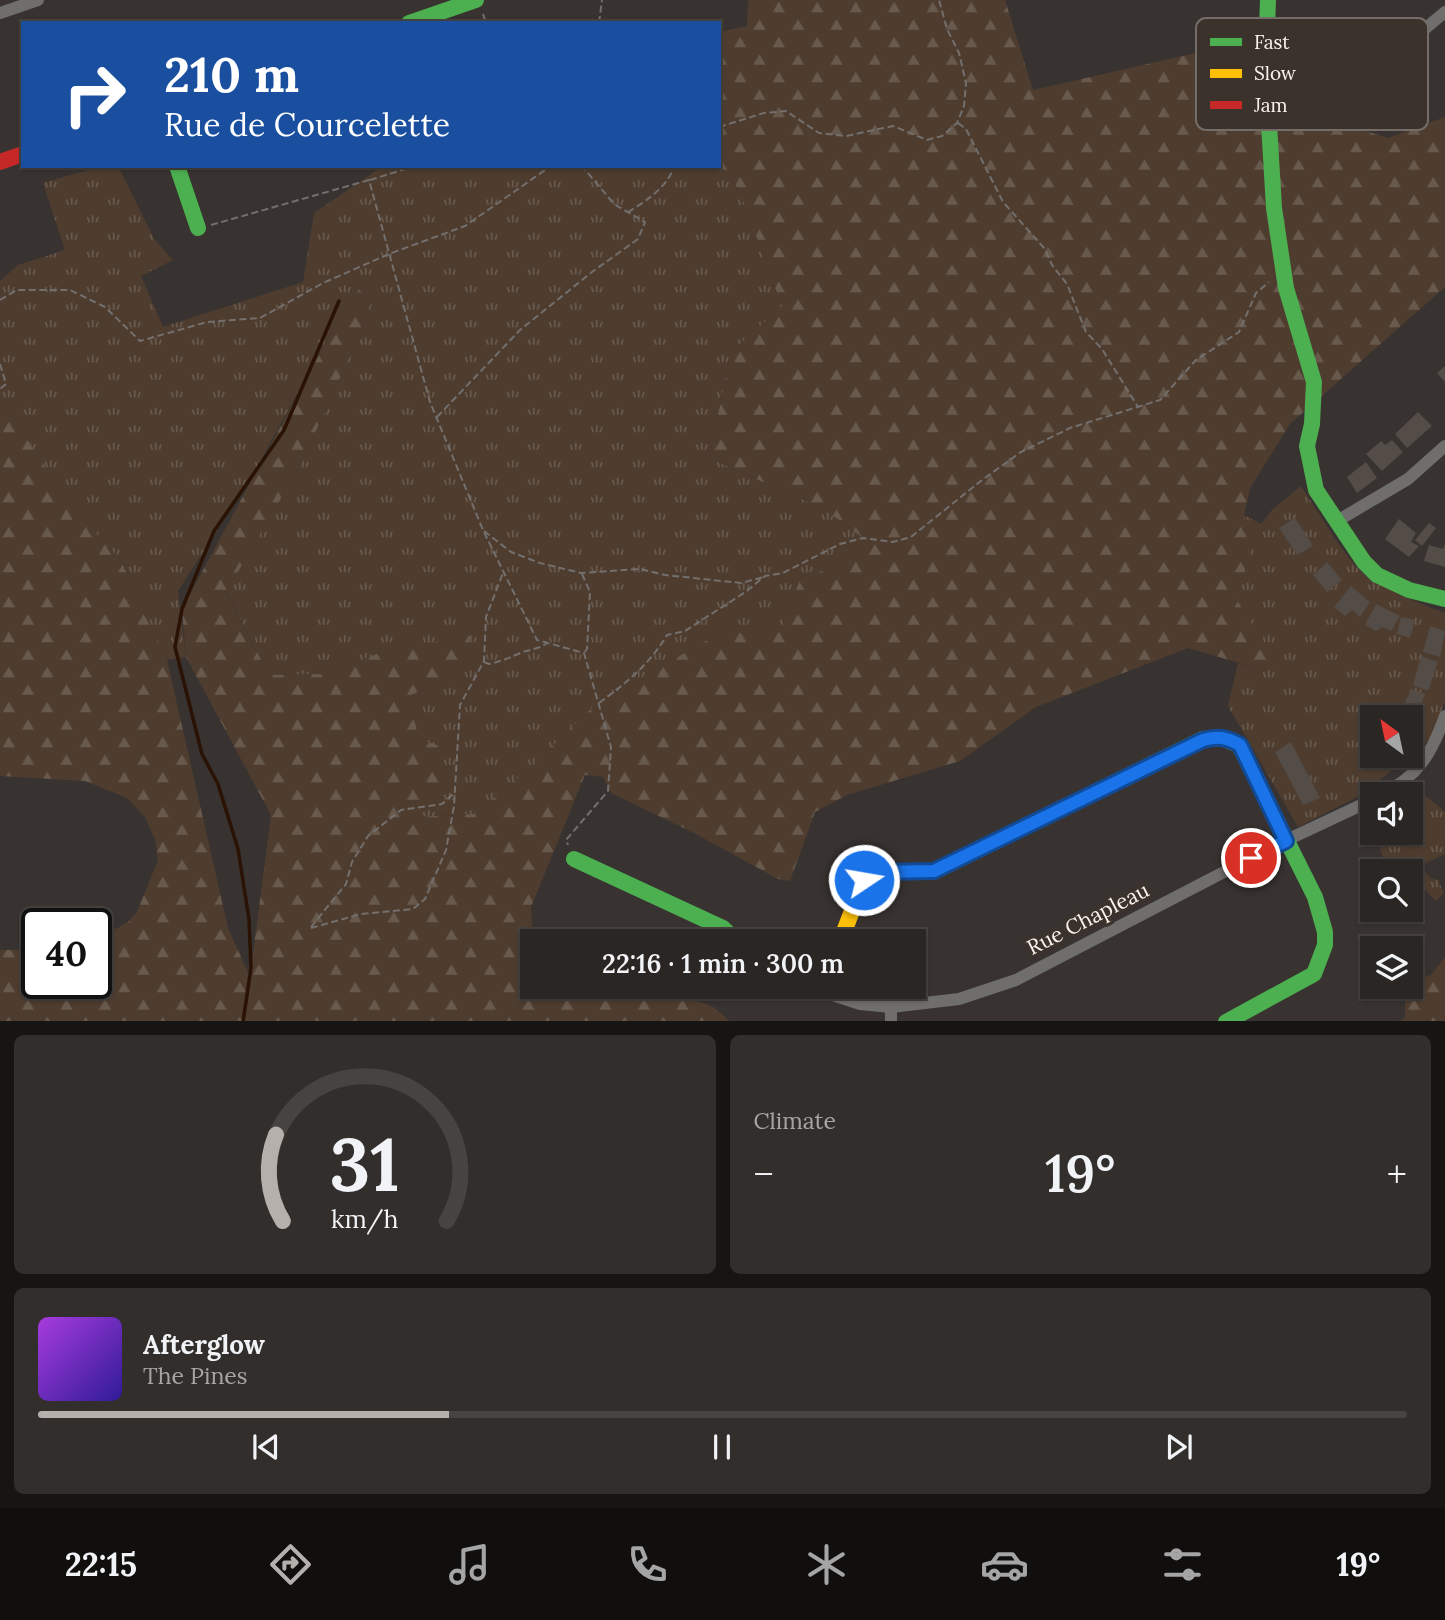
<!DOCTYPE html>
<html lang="en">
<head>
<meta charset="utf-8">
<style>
	:root { --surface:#2a2624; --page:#322e2c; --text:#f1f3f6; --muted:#a5a5a6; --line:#464341; --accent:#b5b0ac }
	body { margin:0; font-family:Lora,serif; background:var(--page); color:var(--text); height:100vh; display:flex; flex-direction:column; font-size:26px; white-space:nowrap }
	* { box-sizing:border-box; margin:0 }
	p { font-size:23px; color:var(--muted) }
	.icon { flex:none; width:38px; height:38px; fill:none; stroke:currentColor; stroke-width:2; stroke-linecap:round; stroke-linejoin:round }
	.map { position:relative; height:1021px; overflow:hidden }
	.details { display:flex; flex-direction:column; gap:14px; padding:14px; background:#171514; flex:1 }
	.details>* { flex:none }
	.banner { position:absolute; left:21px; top:21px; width:700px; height:147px; border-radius:0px; box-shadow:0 2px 5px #0004,0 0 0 2px var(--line); background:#1a4fa0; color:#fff; overflow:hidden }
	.needle { width:46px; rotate:327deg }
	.fabs { position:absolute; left:1360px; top:705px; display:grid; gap:14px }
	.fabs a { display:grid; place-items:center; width:63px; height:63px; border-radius:0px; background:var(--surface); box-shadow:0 2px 5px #0004,0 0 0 2px var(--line); font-size:35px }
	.speed { position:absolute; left:21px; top:908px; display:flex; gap:14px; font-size:35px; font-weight:700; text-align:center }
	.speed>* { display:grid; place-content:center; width:91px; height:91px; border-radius:50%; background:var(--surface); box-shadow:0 2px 5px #0004,0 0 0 2px var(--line); line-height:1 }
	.speed .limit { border:4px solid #111; border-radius:10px; background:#fff; color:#111 }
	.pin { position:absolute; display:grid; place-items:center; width:60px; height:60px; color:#fff; margin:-30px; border:4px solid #fff; border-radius:50%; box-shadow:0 2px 7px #0007 }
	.me { position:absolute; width:77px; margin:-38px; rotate:78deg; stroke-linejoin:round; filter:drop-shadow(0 0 5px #0008) }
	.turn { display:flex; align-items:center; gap:24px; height:147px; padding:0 28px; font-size:32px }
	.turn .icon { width:91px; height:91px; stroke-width:2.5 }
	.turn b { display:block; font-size:49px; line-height:60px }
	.big { font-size:52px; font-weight:600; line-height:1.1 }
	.details .tile { flex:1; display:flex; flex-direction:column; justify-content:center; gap:10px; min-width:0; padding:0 24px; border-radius:10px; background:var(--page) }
	.details .dial { align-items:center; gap:0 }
	.dial svg { height:182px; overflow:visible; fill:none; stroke:var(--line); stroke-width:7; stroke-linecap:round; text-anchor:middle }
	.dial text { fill:var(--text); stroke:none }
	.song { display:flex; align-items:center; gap:21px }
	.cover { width:84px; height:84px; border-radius:10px; background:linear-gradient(135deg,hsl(280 70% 55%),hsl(250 70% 35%)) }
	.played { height:7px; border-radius:4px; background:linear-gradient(90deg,var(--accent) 30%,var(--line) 30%) }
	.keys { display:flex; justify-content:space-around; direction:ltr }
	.heat { display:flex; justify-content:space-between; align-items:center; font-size:38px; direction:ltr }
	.details .tiles { flex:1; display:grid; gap:14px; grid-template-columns:1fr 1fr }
	.tile:last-child { grid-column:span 2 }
	.trip { position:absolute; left:520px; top:929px; width:406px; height:70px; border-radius:0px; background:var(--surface); box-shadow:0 2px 5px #0004,0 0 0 2px var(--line); font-weight:600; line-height:70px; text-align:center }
	.tabs { display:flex; height:112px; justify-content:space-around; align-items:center; background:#110f0e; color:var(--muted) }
	.tabs .icon { width:49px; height:49px }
	.tabs .current { color:var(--accent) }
	.tabs b { font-size:32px; color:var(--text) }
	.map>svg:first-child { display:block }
	.grass { fill:url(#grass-tufts) }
	.forest { fill:url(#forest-firs) }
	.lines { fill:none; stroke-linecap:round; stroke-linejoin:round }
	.stream { stroke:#2a1304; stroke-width:3.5 }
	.building { fill:#544c46 }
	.path { stroke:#736f6d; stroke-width:2; stroke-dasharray:7 3.5; stroke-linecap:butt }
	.street { stroke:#6f6e6c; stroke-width:12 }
	.fast { stroke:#4caf50; stroke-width:16 }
	.slow { stroke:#ffc107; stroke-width:16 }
	.jam { stroke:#c62828; stroke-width:16 }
	.route-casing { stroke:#114b97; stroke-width:18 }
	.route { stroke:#1a73e8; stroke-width:12 }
	.labels { text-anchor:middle; stroke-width:7; stroke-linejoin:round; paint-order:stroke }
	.street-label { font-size:21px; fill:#f9f3ef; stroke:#3b322c }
	.key { fill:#3b322c; stroke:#746c66; stroke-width:2 }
	.key-label { font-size:19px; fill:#f9f3ef }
</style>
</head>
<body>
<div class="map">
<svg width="1445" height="1022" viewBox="0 0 1445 1022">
	<defs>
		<pattern id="grass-tufts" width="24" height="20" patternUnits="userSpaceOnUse" patternTransform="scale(1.75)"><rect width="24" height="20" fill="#4e3c2f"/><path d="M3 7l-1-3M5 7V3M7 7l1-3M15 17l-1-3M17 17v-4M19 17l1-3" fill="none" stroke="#68594d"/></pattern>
		<pattern id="forest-firs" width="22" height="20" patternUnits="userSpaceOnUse" patternTransform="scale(1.75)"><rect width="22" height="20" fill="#4e3c2f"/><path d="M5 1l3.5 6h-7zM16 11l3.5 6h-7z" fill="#68594d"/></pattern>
	</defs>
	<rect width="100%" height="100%" fill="#383330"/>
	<path class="grass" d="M946 0 1250 488 1244 515 1261 524 1272 510 1301 486C1318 511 1343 556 1365 575 1382 588 1425 606 1445 613V701L1431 738 1411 755 1410 718H1372V756H1409L1363 794 1298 827 1228 706 1238 663 1257 668 1238 602Z
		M102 166H118L154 239 173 260 141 276 163 327 303 282 314 213 377 170 390 166H717L739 189 783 306 731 352 709 458 824 509 863 538 859 555 835 567 801 577 781 633H720L524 773 474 814 414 817 418 739 411 695 466 671 386 650 329 674 269 675 226 591 301 464 367 318 370 303 362 286 345 307 253 474 178 591 186 657 167 660 121 561 55 489 41 457 0 406V281L18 265 65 250 43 183Z
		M1416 788 1445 812V854L1420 866 1430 878 1438 880 1444 893 1436 901 1423 888 1411 886 1410 872 1387 871 1375 833H1410V794H1407Z"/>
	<path class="forest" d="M748 0H1005L1033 90 1205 51 1218 112 1275 117 1272 53 1288 55V106L1388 138 1445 117V287L1290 424 1250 488 1244 515 1249 553 1238 602 1269 650 1267 663 1257 668 1188 648 1036 707 960 761 847 795 815 812 790 881 778 879 692 832 611 793 603 777 585 775 531 907 532 928 555 941 532 942V987H665L713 1007 730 1021H0V950H37V984H96V939L127 923 137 912 158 860 155 839 145 817 127 798 85 781 0 776V406L41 457 55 489 121 561 167 660 228 928 250 977 271 815 186 657 182 609 345 307 362 286 370 303 367 318 301 464 226 592 269 675 329 674 386 650 470 636 467 671 411 695 418 739 443 747 442 781 415 817 474 814 524 773 597 703 720 633 780 632 801 577 835 567 859 555 863 538 824 509 709 458 731 352 782 306 739 189 717 166H719V32L747 26Z
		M1445 957V1021H1399L1405 1018V987H1410L1411 982 1431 975Z"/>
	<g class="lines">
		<path class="stream" d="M243 1022 251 968 249 919 238 849 218 784 202 754 175 647 182 609 214 531 284 430 339 301"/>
	</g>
	<path class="building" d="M1445 366V382L1437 373Z
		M1418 412 1432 426 1407 448 1395 434Z
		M1392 440 1403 452 1382 471 1366 454 1381 441 1385 445Z
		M1366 462 1377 478 1357 493 1347 477Z
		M1295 518 1313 546 1297 555 1279 528Z
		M1399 519 1416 533 1411 542 1419 546 1409 557 1385 539Z
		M1429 523 1436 528 1422 546 1415 540Z
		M1445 544V567L1424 561 1429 545 1443 549Z
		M1327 562 1342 580 1327 592 1313 575Z
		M1351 586 1370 602 1360 617 1352 610 1345 616 1334 607Z
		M1376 604 1400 616 1391 631 1382 627 1376 631 1365 625Z
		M1401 617 1415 620 1410 638 1397 634Z
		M1430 626 1445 631 1440 657 1423 652Z
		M1421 656 1438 662 1428 691 1413 685Z
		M1411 689 1425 694 1417 716 1402 709Z
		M1291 742 1320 798 1303 805 1275 752Z"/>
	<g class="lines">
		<path class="path" d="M483 14 486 23
			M599 23 602 0
			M958 123 966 129 1003 202 1045 249 1052 265 1067 284 1086 332 1102 349 1138 407
			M719 127 764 113 786 111 819 133 846 136 893 126 927 140 942 136 957 123 964 106 966 83 959 53 947 29 939 0
			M370 180 415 166
			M628 212C645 202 669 186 674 166
			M211 225 369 180 430 402 483 530 537 640 584 653 611 747 608 791 566 840 568 845
			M0 300 17 290H70L105 307 140 341 207 322 260 318 323 283 389 254 465 226 551 166
			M0 364 6 384 0 389
			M437 417 520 330 592 272 638 239 645 222 614 204 582 166
			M484 531 511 552 540 563 581 573 640 569 665 575 741 583 764 577
			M582 574 590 592 587 649 584 653
			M484 662 489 664C501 661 507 659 518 654 528 649 538 650 547 643
			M599 703C626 683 650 664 667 635L685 631 747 591 765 576 783 573 840 544 863 538 893 542 911 537 982 480 1021 452 1070 428 1160 400 1196 360 1239 332 1256 293 1269 282
			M311 927 346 884 352 862 368 836 401 810 442 804 453 794
			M311 928 361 914 413 909 425 899 446 850 454 806 460 705 484 661 486 617 503 573"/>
		<path class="street" d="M0 13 38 0
			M1267 27 1388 45 1415 37 1445 12
			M1337 521 1408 479 1445 446
			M1382 794C1418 777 1432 753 1445 716
			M808 987 860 1004 891 1007 959 999 1016 980 1274 846 1372 800
			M891 1022V1007"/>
		<path class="fast" d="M1268 0 1267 27 1272 53 1266 73 1274 208 1286 288 1314 382 1312 424 1307 446 1316 490 1364 562 1377 575 1409 590 1445 599
			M409 23 476 0
			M177 166 198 228
			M1018 830 1203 739 1222 738 1239 745 1315 897 1325 932V945L1314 974 1226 1022
			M574 859 723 928 738 942"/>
		<path class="slow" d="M840 942 864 880 881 872 935 871 1018 830"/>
		<path class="jam" d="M0 162 23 154"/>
	</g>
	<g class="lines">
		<g class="route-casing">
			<path id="route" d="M864 880 881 872 934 871 1203 740C1218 736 1226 737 1240 745L1286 841 1251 858"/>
		</g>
		<use href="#route" class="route"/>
	</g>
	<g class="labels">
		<g class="street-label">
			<text transform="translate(1088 919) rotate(-27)" y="7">Rue Chapleau</text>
		</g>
	</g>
	<rect x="1196" y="18" width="232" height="112" rx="10" class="key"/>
	<rect x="1210" y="38" width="32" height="8" fill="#4caf50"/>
	<rect x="1210" y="69" width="32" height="9" fill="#ffc107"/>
	<rect x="1210" y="101" width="32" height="8" fill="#c62828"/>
	<g class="key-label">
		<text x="1254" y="49">Fast</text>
		<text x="1254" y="80">Slow</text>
		<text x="1254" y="112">Jam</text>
	</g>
</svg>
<div class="fabs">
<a><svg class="needle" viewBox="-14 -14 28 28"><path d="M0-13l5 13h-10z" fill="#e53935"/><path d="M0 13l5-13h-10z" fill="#a5a5a6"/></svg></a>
<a><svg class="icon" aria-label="sound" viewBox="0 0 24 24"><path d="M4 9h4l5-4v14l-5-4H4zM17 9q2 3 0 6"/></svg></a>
<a><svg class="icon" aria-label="search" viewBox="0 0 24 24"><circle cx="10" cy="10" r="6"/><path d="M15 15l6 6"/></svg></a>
<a><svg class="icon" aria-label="layers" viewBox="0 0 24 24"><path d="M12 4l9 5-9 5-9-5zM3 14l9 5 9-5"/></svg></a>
</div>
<div class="speed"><div class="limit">40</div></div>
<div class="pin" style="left:1251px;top:858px;background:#d93025"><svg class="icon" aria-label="arrive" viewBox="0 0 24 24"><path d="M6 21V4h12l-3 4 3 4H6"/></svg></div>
<svg class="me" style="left:864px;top:880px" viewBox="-20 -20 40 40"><circle r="17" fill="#1a73e8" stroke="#fff" stroke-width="3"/><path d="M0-11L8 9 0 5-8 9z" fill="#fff"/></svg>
<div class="trip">22:16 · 1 min · 300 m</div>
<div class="banner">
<div class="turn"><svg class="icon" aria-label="right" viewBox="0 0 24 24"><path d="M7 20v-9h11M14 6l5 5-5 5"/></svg><div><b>210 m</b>Rue de Courcelette</div></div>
</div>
</div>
<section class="details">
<div class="tiles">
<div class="tile dial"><svg viewBox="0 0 100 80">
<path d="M14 69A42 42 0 1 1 86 69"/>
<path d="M14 69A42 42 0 0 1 11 31" stroke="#b5b0ac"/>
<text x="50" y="56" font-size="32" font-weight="700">31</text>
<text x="50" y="72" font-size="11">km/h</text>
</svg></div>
<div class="tile"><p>Climate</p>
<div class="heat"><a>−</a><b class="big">19°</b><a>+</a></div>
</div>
<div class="tile">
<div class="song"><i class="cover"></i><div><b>Afterglow</b><p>The Pines</p></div></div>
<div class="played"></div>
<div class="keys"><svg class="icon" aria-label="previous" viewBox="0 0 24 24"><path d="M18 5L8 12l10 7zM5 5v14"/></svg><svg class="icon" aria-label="pause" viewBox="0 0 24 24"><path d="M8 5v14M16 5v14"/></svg><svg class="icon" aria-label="next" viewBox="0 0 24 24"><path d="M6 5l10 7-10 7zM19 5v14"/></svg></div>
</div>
</div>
</section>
<nav class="tabs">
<b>22:15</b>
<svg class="icon current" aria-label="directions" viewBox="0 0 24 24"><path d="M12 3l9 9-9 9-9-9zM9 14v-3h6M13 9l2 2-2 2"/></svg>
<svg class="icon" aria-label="music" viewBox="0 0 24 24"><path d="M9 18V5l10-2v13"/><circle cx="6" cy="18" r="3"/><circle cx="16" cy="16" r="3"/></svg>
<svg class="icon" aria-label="phone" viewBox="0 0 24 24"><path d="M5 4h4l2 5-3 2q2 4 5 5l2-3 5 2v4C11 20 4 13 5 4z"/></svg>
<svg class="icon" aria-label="climate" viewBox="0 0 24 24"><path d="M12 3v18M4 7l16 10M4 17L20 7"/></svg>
<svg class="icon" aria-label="car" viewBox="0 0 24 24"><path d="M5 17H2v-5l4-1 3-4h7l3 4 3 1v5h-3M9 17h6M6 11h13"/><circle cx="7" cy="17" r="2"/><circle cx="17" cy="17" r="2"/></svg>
<svg class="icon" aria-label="filters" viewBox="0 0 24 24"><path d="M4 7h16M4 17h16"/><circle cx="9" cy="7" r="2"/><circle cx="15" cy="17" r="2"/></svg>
<b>19°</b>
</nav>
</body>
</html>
